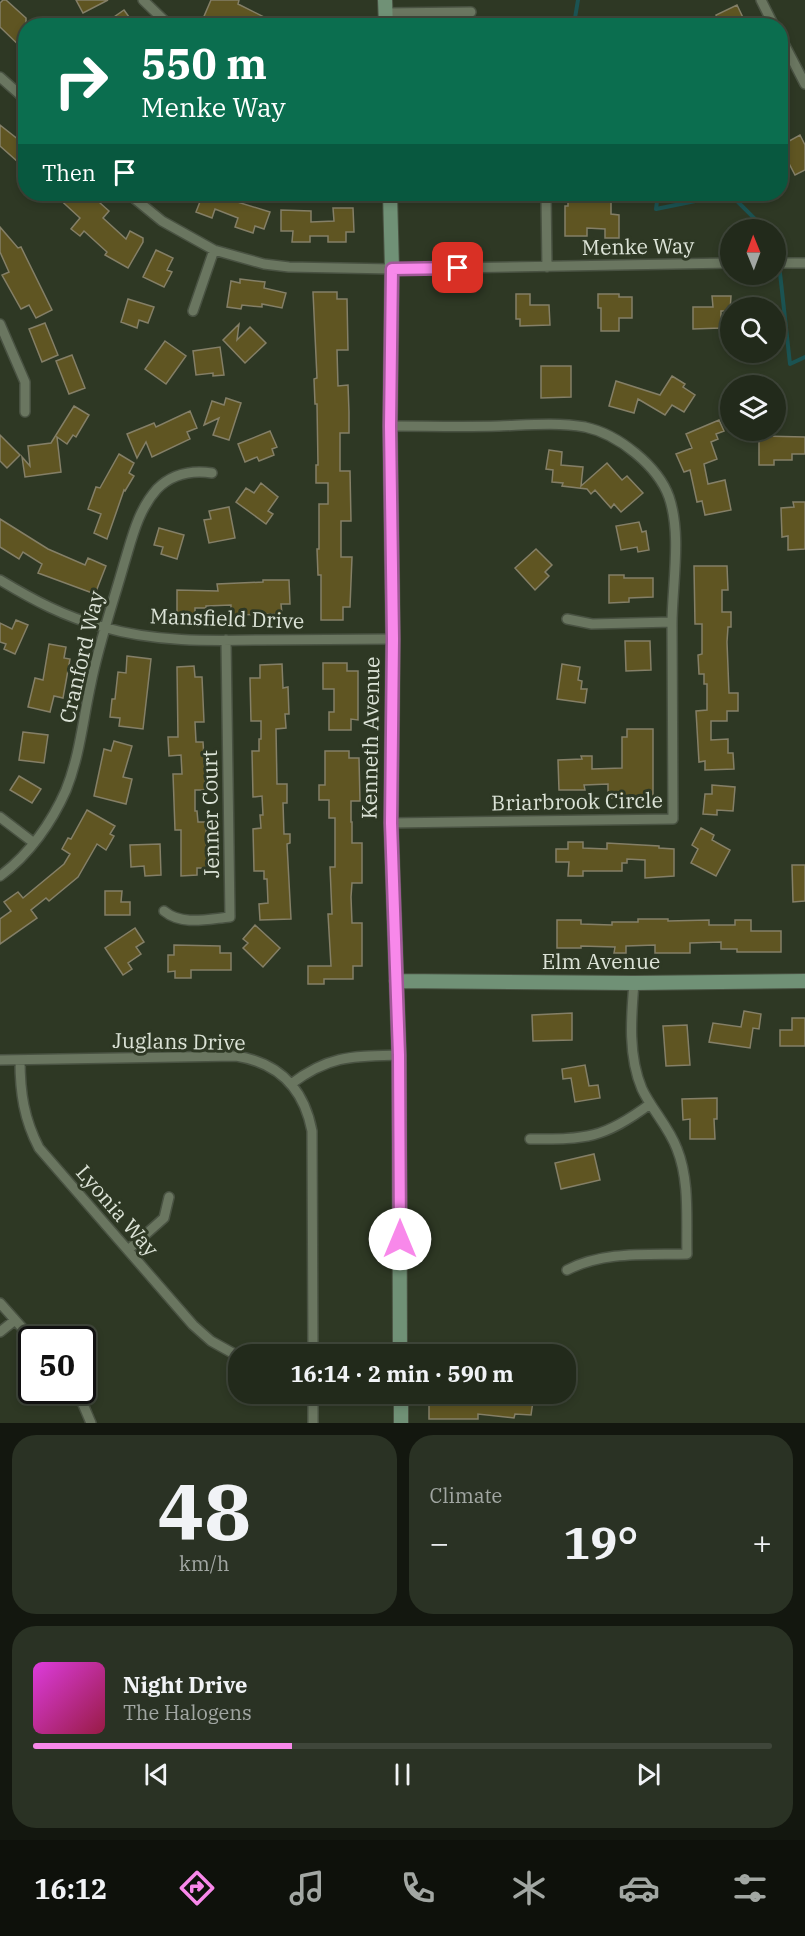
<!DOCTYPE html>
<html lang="en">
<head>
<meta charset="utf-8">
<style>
	:root { --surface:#222a1b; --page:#2a3224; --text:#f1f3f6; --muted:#a2a7a3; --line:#3f463a; --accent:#f888ea }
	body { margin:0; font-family:"IBM Plex Serif",serif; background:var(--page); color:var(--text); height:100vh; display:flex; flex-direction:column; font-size:22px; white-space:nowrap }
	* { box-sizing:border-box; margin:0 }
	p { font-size:20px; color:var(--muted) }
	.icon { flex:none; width:33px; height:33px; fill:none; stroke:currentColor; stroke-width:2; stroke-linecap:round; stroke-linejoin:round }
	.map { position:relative; height:1423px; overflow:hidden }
	.sheet { display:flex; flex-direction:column; gap:12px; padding:12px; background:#13170f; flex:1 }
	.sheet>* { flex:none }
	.guide { position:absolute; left:18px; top:18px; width:770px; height:183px; border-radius:24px; box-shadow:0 3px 9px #0003,0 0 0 2px var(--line); background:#0b6e4f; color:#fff; overflow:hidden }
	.needle { width:39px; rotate:359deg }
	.tools { position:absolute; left:720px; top:219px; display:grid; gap:12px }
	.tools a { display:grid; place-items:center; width:66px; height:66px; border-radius:50%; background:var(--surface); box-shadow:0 3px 9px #0003,0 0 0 2px var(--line); font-size:30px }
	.speed { position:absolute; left:18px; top:1326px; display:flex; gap:12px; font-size:30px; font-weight:700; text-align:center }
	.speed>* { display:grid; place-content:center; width:78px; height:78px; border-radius:50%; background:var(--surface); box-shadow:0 3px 9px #0003,0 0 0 2px var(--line); line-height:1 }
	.speed .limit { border:3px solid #111; border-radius:9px; background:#fff; color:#111 }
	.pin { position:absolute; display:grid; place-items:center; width:51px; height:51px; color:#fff; margin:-26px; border-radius:12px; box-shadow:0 3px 9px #0006 }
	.me { position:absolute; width:66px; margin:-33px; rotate:0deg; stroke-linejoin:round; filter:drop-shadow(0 0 4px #0008) }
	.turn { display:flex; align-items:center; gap:21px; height:126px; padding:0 24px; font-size:27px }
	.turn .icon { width:78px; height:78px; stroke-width:2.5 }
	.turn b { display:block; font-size:42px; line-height:51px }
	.then { display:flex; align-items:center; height:57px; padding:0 24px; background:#0003; gap:12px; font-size:22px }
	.big { font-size:45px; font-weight:700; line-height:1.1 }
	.sheet .card { flex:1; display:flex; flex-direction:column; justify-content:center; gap:9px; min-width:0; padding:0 21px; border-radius:24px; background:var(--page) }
	.sheet .dial { align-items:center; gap:0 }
	.dial b { font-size:78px; line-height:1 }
	.song { display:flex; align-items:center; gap:18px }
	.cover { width:72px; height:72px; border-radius:9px; background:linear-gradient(135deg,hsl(300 70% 55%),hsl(340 70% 35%)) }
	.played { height:6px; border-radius:3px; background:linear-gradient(90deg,var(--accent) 35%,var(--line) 35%) }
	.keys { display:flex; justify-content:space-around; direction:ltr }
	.heat { display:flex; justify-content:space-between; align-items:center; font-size:33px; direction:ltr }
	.sheet .tiles { flex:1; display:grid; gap:12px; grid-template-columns:1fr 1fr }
	.card:last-child { grid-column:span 2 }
	.trip { position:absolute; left:228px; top:1344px; width:348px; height:60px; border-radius:24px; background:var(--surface); box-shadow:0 3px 9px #0003,0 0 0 2px var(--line); font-weight:700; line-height:60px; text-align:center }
	.tabs { display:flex; height:96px; justify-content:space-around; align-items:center; background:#0e110b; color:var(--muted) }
	.tabs .icon { width:42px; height:42px }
	.tabs .active { color:var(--accent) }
	.tabs b { font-size:27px; color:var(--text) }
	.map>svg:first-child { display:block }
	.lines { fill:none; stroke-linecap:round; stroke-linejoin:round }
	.stream { stroke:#1b5352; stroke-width:4 }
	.building { fill:#5f5522; stroke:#847f67; stroke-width:1.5 }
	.street-casing { stroke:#495242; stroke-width:12 }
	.secondary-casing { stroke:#495242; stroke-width:16 }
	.street { stroke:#6a7660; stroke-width:9 }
	.secondary { stroke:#709176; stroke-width:14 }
	.route-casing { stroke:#a15898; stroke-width:15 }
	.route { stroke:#f888ea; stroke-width:10 }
	.labels { text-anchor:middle; stroke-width:6; stroke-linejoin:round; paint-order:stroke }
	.street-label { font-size:21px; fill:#dce3d7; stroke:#2e3824 }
</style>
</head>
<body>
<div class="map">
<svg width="805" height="1423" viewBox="0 0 805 1423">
	<rect width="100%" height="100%" fill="#2e3824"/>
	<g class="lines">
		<path class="stream" d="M578 0 575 18 584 26
			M658 194 656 209 730 194 766 230
			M776 239 778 250
			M780 273 790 364 805 357"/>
	</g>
	<path class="building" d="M3 0H6L26 18V52L0 27V3Z
		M76 0H108L83 13Z
		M211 0H239L238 4 282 26H236L222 19 219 26H212L202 21Z
		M737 5 747 26H721L716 15Z
		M124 10 132 21 126 26H101Z
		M0 125 19 140 26 133V169L0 146Z
		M800 135 805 145V170L795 175 780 146Z
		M54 194H90L109 211 103 218 126 239 130 231 143 238V242L128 268 105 255 107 252 84 231 80 236 71 229 80 218Z
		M203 194H234L231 200 270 212 264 229 255 226 253 233 235 227 238 218 215 209 212 218 196 212Z
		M568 199 611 202V214L619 215V238H605V229L587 228V236H565V206H568Z
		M333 208H353L354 232H346V242H328V236H310V242H292L293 231H281V210L311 211V222L334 221Z
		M0 227 18 248 21 247 52 310 36 318 29 305 21 309 2 275 9 272 0 252Z
		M156 250 173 258 167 270 172 272 164 287 143 277Z
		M240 279 265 282 264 288 286 293 282 308 262 304V307L242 305 241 309 227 307 231 281 240 283Z
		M313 292H337V299H347L348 350H337L338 386 348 385 349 412V433H340V471H350L351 521H341V557H352L350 607H343V620H321V575H318L317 549H319V504H328V483H316V465H318L317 404H315L314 379 317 378Z
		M516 294H530V305H549L550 325 520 326V319H516Z
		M598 294H619V297H632V318H619V331H601V308H598Z
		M712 296H731L730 311H721V328L693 329V307H713Z
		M128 299 154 307 148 323 139 320 137 328 121 322Z
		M45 323 58 355 42 362 29 329Z
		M239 324 237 340 250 327 266 343 245 363 223 340Z
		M165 341 186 356 166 384 145 369Z
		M220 347 224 375 213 376V373L196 375 193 351Z
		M72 355 85 388 69 394 56 361Z
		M541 366H571V397L541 398Z
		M672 376 685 384 683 387 695 395 684 412 672 405 665 415 638 399 634 413 609 406 616 381 660 395Z
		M226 398 241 403 229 440 213 435 219 418 204 425 212 401 224 405Z
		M74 406 89 415 76 437 73 435 67 444 57 437 61 472 25 477 22 457 30 466 28 446 51 443Z
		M190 411 197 428 187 432 190 439 152 457 146 442 137 458 127 434 154 423 156 427Z
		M719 420 724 431 716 434 718 439 711 442 717 459 704 464 708 484 725 480 731 510 705 515 702 501 697 502 690 470 684 472 676 454 692 448 686 434Z
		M270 431 277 447 272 449 274 455 259 461 257 457 245 462 238 444Z
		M0 435 20 455 7 468 0 461Z
		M759 436 805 437V454H792V460H774V465H759Z
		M549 450 562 452 561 465 583 467 581 486 607 463 622 480 627 476 643 493 621 512 614 504 611 508 595 490 591 494 587 489 562 486 563 483 552 482 553 470 546 469Z
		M119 454 134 463 129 473 134 476 125 491 124 490 107 539 94 533 101 514 88 509 96 487 100 488Z
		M261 483 278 497 268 511 273 514 266 524 236 502 246 488 254 493Z
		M793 502H805V549L788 550V536L782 537 781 508 794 507Z
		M229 507 235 538 209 543 204 520 211 519 209 511Z
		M0 519 48 549 85 565 88 558 106 566 95 594 38 573 42 564 23 552 19 559 0 547Z
		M639 522 642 532 646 531 649 550 638 552 637 547 621 550 616 526Z
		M159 528 184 535 177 559 161 554 163 547 154 545Z
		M536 549 552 565 545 572 549 576 535 590 515 568Z
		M694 566H727L728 590H722V612H731V627H728L727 642 729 693H738V711H727V721H711V740L728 739V753H733L734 769 705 770V761L699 762 696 711 707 710V684H704V674H699L698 655 702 654V624H695Z
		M609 575H624V578H653V597L629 598V602L609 603Z
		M263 580H289L290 604H281L282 614 231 615V605L206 606V608H195V615H177V590L218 591 217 584 263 582Z
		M16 620 28 625 15 654 4 649 6 644 0 642V623L12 629Z
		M625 641H650L651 670 626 671Z
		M49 644 66 647 64 658 70 659 63 698 54 696 50 712 28 707 35 678 43 680Z
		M127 656 151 659 143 729 119 726 120 718 110 717 112 699H115L118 672 126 673Z
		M323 663H347V671H358V720L351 719V730H329V712H334V689H323Z
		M282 664 283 688 288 687 289 714H285L286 728 276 729 277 784H287V803H283L284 834H290V843L287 844 291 919 260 920 259 904 268 903 267 879H264V871H254L253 829 261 828 260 815H263L262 796 253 797 252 751H259V739H261V721H251L250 678H260V665Z
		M562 664 580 667 578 680 582 681 581 689H587L585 703 557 699Z
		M194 666 195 677H202L204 722H195L196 742H203L205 772V790H195V811H197L198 822H206L207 868H197V875L181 876V830H175L173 774H182L181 755 169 756 168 737H178L177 667Z
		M627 729H653V797L608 798V784L584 785 585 790H559L558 760 582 759 581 756H592V769L622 768V737H627Z
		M23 732 48 735 44 763 19 760Z
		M114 741 132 746 123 777 132 779 126 804 94 796 104 749 111 751Z
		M325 751H349V758H359L360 801H351V822H352V843H362V883H352L351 897 352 923H362V966H353V979H324V984H308V966H331L328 914H332L330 867H335V818H329V800H319V785H325Z
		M19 776 41 789 32 803 10 790Z
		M712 785 735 787 733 811 717 810V815L703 814 705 794H712Z
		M87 810 115 826 110 834 114 836 106 850 97 844 78 877 49 901 46 898 31 910 37 918 0 944V919L11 911 4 902 18 892 23 898 64 864 70 854 62 849 68 838 71 839Z
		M701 828 714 835 712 840 730 850 716 876 691 863 698 849 692 845Z
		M568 842H583V848L607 849V843L659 846V848L674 849V876L645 878V860L627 859V863H622V871H583V876H568L569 862H556V849H568Z
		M160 844 161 875 145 876 144 866 131 867 130 845Z
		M792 865H805V901L793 902Z
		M105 891H122L121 902H130V915H105Z
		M638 919H668V921L709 920V925H735V920H751V931H781V952H737V949H721V942L690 943V953H655V945L626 946V953H614L615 947 581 946V948H557V920H581V924L612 925V922H638Z
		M255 925 280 948 263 967 243 948 248 943 243 939Z
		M135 928 144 942 136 947 141 954 128 963 132 969 123 975 105 948Z
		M174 945 220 946V953H231V970H191V978H175V971L168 972V955H174Z
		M744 1011 761 1014 759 1029 753 1028 750 1048 709 1042 713 1023 741 1027Z
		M572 1013V1040L533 1041 532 1015Z
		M792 1018H805V1046H780V1030H792Z
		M687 1025 690 1065 666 1066 663 1026Z
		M585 1065 589 1086 598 1085 600 1098 575 1102 571 1078 563 1079 562 1069Z
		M717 1098V1119H714L715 1139H690V1119L683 1120 682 1099Z
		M594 1154 600 1180 561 1189 555 1163Z
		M493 1394H534L531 1415 515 1414 514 1418 478 1414V1419H429V1397L463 1396V1400H493Z"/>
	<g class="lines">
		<g class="street-casing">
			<path id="street" d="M143 0 170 26
				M761 0 774 26
				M386 13 471 12
				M780 36 805 84
				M0 77 26 100
				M129 194 162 221 214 250 264 264 289 267 392 269 730 263
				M546 194 547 267
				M776 263H805
				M193 311 214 250
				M0 324 25 382V412
				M390 426C426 426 462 427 499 426 527 425 557 422 585 427 618 434 658 466 669 497 682 535 672 585 672 624 672 689 673 754 673 819L391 823
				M0 580C33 600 65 617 103 627 154 642 208 641 261 640 305 640 349 639 393 639
				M567 619 592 624 672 622
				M0 817 34 843
				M0 876C29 855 52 822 66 790 80 755 83 719 91 683 99 643 113 603 124 564 132 538 138 510 157 489 172 474 191 470 212 473
				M164 911C182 926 208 919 230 917L226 640
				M0 1060 236 1056C280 1063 304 1089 312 1131L313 1354
				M20 1060C20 1093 24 1119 39 1148L193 1325 211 1341 238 1356
				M291 1084C329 1055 353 1056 399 1055
				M530 1139C587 1139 603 1139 650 1104
				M128 1250 164 1218 169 1197
				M567 1270C604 1251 646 1255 687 1254 686 1220 690 1181 677 1149 669 1127 652 1110 642 1089 628 1056 631 1018 634 983
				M0 1303 33 1340
				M0 1332 15 1320
				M77 1390 91 1423
				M313 1394V1423"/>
		</g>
		<g class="secondary-casing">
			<path id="secondary" d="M385 0 386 26
				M390 194 392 269 390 426 393 639 391 823 399 1055 400 1354
				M396 981 634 983 805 981
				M401 1394V1423"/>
		</g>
		<use href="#street" class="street"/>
		<use href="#secondary" class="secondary"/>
	</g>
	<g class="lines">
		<g class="route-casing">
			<path id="route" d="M400 1239 399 1055 391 823 393 639 390 426 392 269 458 268"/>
		</g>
		<use href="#route" class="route"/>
	</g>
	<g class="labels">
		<g class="street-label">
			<text transform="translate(638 247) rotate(-1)" y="7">Menke Way</text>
			<text transform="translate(227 619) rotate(2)" y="7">Mansfield Drive</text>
			<text transform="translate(82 657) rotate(-77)" y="7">Cranford Way</text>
			<text transform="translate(371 738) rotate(-89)" y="7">Kenneth Avenue</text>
			<text transform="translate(577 802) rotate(-1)" y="7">Briarbrook Circle</text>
			<text transform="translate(211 814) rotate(-91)" y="7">Jenner Court</text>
			<text x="601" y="969">Elm Avenue</text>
			<text transform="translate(179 1042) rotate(1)" y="7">Juglans Drive</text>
			<text transform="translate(117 1211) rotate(49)" y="7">Lyonia Way</text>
		</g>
	</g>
</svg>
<div class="tools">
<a><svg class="needle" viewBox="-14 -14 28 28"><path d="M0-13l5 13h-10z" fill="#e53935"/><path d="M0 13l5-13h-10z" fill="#a2a7a3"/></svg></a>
<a><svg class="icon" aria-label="search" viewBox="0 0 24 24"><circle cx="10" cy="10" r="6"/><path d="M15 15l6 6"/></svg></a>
<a><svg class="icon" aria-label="layers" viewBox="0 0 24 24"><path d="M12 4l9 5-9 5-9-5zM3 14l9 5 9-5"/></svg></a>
</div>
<div class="speed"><div class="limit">50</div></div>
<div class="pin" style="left:458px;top:268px;background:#d93025"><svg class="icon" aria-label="arrive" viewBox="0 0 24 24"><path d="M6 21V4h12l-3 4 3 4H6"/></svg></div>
<svg class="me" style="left:400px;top:1239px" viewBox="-20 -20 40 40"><circle r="19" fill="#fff"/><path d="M0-13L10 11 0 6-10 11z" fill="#f888ea"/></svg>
<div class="trip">16:14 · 2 min · 590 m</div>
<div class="guide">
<div class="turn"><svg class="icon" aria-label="right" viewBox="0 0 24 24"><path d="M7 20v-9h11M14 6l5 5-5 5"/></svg><div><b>550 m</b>Menke Way</div></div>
<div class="then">Then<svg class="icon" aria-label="arrive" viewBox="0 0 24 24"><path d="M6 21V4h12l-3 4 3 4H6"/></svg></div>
</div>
</div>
<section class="sheet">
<div class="tiles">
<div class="card dial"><b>48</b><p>km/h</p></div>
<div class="card"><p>Climate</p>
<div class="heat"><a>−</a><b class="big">19°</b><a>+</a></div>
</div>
<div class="card">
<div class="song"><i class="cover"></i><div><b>Night Drive</b><p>The Halogens</p></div></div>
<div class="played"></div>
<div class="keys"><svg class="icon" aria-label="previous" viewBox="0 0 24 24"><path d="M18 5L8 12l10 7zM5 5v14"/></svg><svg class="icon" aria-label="pause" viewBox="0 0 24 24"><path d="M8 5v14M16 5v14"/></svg><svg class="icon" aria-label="next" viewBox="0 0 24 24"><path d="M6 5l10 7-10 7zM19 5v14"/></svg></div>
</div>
</div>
</section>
<nav class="tabs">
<b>16:12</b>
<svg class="icon active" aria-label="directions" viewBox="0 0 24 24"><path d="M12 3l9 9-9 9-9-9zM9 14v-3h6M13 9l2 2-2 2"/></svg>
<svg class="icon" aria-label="music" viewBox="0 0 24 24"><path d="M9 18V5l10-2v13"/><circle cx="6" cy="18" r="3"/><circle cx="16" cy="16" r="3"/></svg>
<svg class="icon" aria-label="phone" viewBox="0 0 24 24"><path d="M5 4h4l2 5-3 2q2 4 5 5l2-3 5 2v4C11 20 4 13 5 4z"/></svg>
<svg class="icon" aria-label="climate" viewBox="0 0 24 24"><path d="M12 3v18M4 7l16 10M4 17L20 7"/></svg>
<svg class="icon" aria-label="car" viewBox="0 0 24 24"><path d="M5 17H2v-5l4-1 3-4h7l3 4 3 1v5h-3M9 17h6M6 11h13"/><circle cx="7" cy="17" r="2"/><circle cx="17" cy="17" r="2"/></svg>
<svg class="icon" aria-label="filters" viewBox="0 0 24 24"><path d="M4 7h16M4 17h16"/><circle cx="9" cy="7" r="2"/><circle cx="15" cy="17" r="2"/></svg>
</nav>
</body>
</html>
